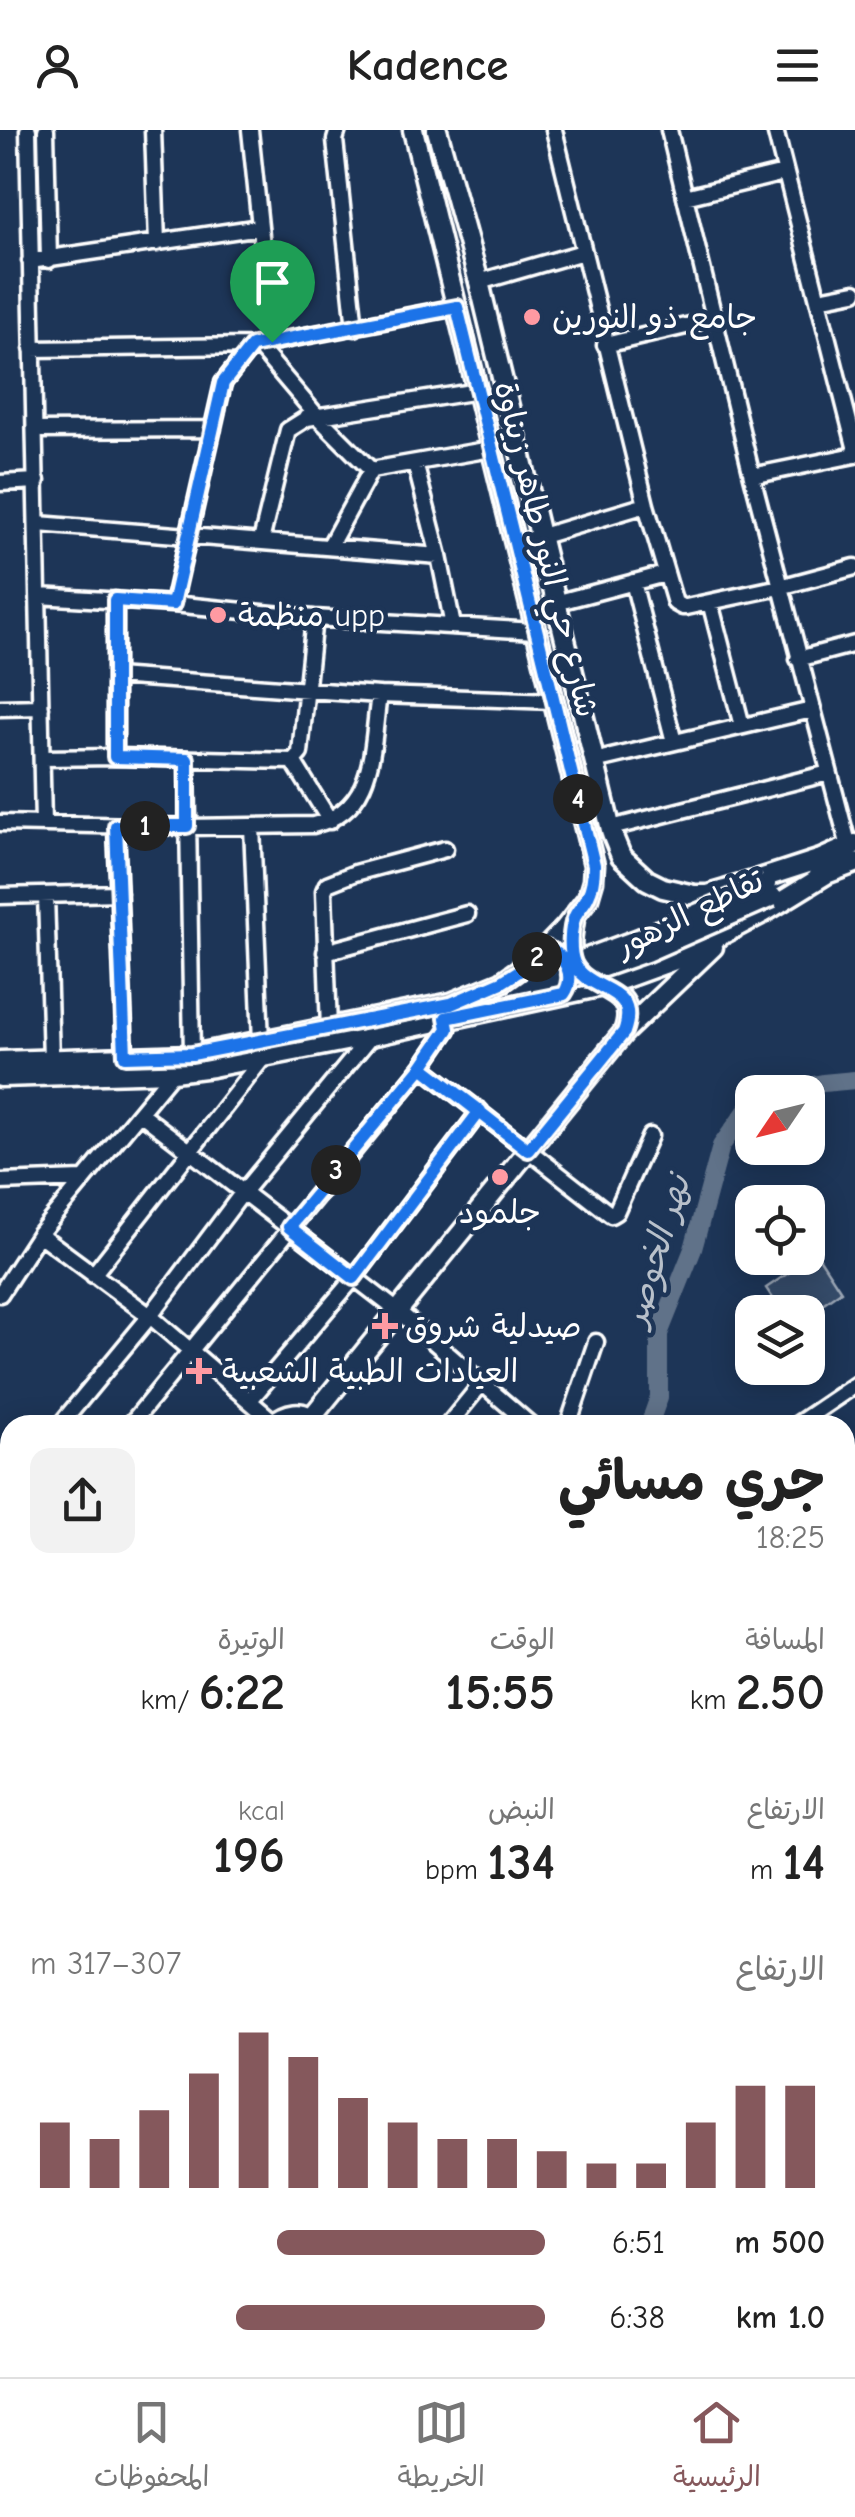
<!DOCTYPE html>
<html lang="ar">
<head>
<meta charset="utf-8">
<style>
	body { margin:0; font-family:"Comic Neue","Playpen Sans Arabic",sans-serif; background:#f2f2f2; color:#222; direction:rtl; height:100vh; display:flex; flex-direction:column; font-size:38px; white-space:nowrap }
	* { box-sizing:border-box; margin:0 }
	p { font-size:32px; color:#767676 }
	.icon { flex:none; width:55px; height:55px; fill:none; stroke:currentColor; stroke-width:2; stroke-linecap:round; stroke-linejoin:round }
	.map { position:relative; flex:1; overflow:hidden; direction:ltr }
	.sheet { position:absolute; left:0px; top:1285px; width:855px; height:962px; display:flex; flex-direction:column; background:#fff; border-radius:30px 30px 0 0; box-shadow:0 5px 25px #0003; direction:rtl }
	.sheet>* { flex:none }
	.needle { width:65px; rotate:235deg }
	.controls { position:absolute; left:735px; top:945px; display:grid; gap:20px }
	.controls a { display:grid; place-items:center; width:90px; height:90px; border-radius:20px; background:#fff; box-shadow:0 5px 25px #0003; font-size:50px }
	.pin { position:absolute; display:grid; place-items:center; width:85px; height:85px; color:#fff; margin:-102px -42px; border-radius:50% 50% 50% 0; rotate:-45deg; box-shadow:0 0 10px #0007 }
	.pin .icon { rotate:45deg }
	.km { position:absolute; width:50px; height:50px; margin:-25px; border-radius:50%; background:#222; color:#fff; font-size:28px; line-height:50px; text-align:center }
	.round { display:grid; place-items:center; flex:none; width:105px; height:105px; border-radius:20px; background:#f2f2f2 }
	.summary { display:flex; align-items:center; justify-content:space-between; height:170px; padding:0 30px }
	h1 { font-size:55px; font-weight:700; line-height:75px }
	.metrics { display:grid; grid-template-columns:repeat(3,1fr); gap:15px; height:170px; padding:10px 30px }
	.metrics div { display:grid; align-content:center }
	.metrics b { font-size:50px; font-weight:700 }
	.metrics small { font-size:28px; font-weight:400 }
	.metrics p { font-size:28px }
	.chart { height:280px; padding:20px 30px }
	.chart p { display:flex; justify-content:space-between }
	.chart svg { width:100%; height:180px; margin-top:10px; stroke:#85585c; stroke-width:6 }
	ul { padding:0 30px; list-style:none; font-size:32px }
	li { display:grid; grid-template-columns:160px 120px 1fr; align-items:center; height:75px }
	li i { height:25px; border-radius:12px; background:#85585c }
	header { display:flex; justify-content:space-between; align-items:center; height:130px; padding:0 30px; background:#fff; font-size:45px; font-weight:700 }
	.menu { display:flex; justify-content:space-around; align-items:center; height:140px; border-top:2px solid #e0e0e0; background:#fff; font-size:28px; color:#767676 }
	.menu a { display:grid; justify-items:center; gap:5px }
	.menu .current { color:#85585c }
	.map>svg:first-child { display:block }
</style>
</head>
<body>
<header><svg class="icon" aria-label="menu" viewBox="0 0 24 24"><path d="M4 6h16M4 12h16M4 18h16"/></svg>Kadence<svg class="icon" aria-label="person" viewBox="0 0 24 24"><circle cx="12" cy="8" r="4"/><path d="M4 21q1-7 8-7t8 7"/></svg></header>
<div class="map">
<svg width="855" height="2247" viewBox="0 0 855 2247">
	<rect width="100%" height="100%" fill="#1d3557"/>
	<filter id="ink" filterUnits="userSpaceOnUse"><feTurbulence type="fractalNoise" baseFrequency=".01" numOctaves="2"/><feDisplacementMap in="SourceGraphic" scale="20" xChannelSelector="R" yChannelSelector="G"/><feConvolveMatrix kernelMatrix="1 2 1 2 8 2 1 2 1" color-interpolation-filters="sRGB"/></filter>
	<g filter="url(#ink)">
		<path fill="#364b69" stroke="#9aa5b4" stroke-width="2.5" d="M817,1124L841,1161L808,1184V1182H782L766,1158Z"/>
		<g fill="none" stroke-linecap="round" stroke-linejoin="round">
			<path stroke="#617289" stroke-width="18" d="M779,962L823,953L855,950
				M649,1295L659,1267V1204L693,1119L721,1016L752,973
				M47,2247L48,2238"/>
			<defs>
				<path id="minor" d="M28,0L43,694
					M46,0L49,130
					M153,0L157,113
					M250,0L272,212
					M338,0L335,10L355,198
					M554,0L646,375L675,473L682,477H686L780,457L855,437
					M669,0L752,346L849,717
					M775,0L855,316
					M685,67L784,43
					M30,131L260,97
					M479,152L583,122
					M819,169L855,162
					M257,215L317,286L371,340
					M605,215L716,189
					M32,219L252,216
					M35,300L213,299
					M415,333L439,426L453,496
					M752,346L855,325
					M0,353L37,351
					M38,394L439,426
					M261,411L288,300L307,288L478,261
					M515,414L646,375
					M329,417L371,340L491,319
					M633,452L674,612
					M39,466L173,474L314,488L536,501
					M710,472L742,596
					M555,473L665,444
					M173,474L223,253L252,216L457,177
					M798,529L855,514
					M115,546L379,565L554,571
					M0,578L41,577
					M115,627V470
					M43,628L115,627L293,631
					M187,629L192,925
					M293,631L300,623L314,488
					M293,631L330,691
					M594,631L812,580
					M0,693L187,697L313,695C377,680 371,617 379,565
					M116,696L125,926
					M252,696L261,912
					M611,698L829,643
					M46,765L51,929
					M0,766L119,763
					M325,822L467,784
					M329,899L324,761L327,754L355,743L445,719
					M422,937L611,1085L616,1082L650,1006
					M140,983L399,1182L531,1295
					M0,1052L83,1049
					M39,1104L150,1186L274,1292
					M93,1145L263,928
					M0,1164L39,1104L173,942
					M250,1270L354,1148L480,981
					M60,1295L150,1186L243,1062L371,906
					M130,1295L422,937L448,899L445,888
					M448,1295L482,1253
					M568,1295L596,1212
					M796,1295L855,1255
					M0,1369L10,1356
					M845,1385L855,1376
					M0,1457L10,1444
					M845,1543L855,1525
					M845,1737L855,1719
					M845,1851L855,1856
					M845,1867L855,1871
					M845,1976L855,1979
					M845,2237H855
					M136,2238L139,2247
					M151,2238L155,2247
					M312,2238L315,2247
					M432,2238L457,2247
					M635,2238L660,2247
					M210,2247L234,2238
					M487,2247L488,2238
					M559,2247L560,2238
					M686,2247V2238"/>
				<path id="major" d="M437,0L479,152L612,704L621,726L647,750L663,758L694,765H708L725,760L821,729L855,714
					M818,747L855,733
					M574,790C572,804 569,818 574,831C586,863 642,854 624,902
					M0,931L192,925L451,873L502,852L538,826L565,798L588,768L593,751L594,735L413,0
					M0,947L173,942L212,937L371,906L603,856L672,831L763,783L828,743
					M311,1288L624,902L713,817
					M271,1295C285,1283 305,1276 315,1295
					M0,1516L10,1511"/>
			</defs>
			<use href="#minor" stroke="#fff" stroke-width="21"/>
			<use href="#major" stroke="#fff" stroke-width="25"/>
			<use href="#minor" stroke="#1d3557" stroke-width="14"/>
			<use href="#major" stroke="#1d3557" stroke-width="18"/>
			<defs>
				<path id="major-bridge" d="M536,847L639,809L766,754
					M540,859L646,822L772,767"/>
			</defs>
			<use href="#major-bridge" stroke="#fff" stroke-width="25" stroke-linecap="butt"/>
			<use href="#major-bridge" stroke="#1d3557" stroke-width="18"/>
		</g>
	</g>
	<g fill="none" stroke-linecap="round" stroke-linejoin="round" filter="url(#ink)">
		<defs>
			<path id="route" d="M272,212L252,216L223,253L173,474L115,470V627L187,629V696H116L125,926L192,924L451,874L502,852L530,834L546,818C566,825 576,846 564,864L446,888L448,899L422,937L480,981L354,1148L289,1097L422,937L528,1020L624,902C641,855 589,864 574,833C569,821 570,799 575,786C578,779 585,774 588,766C593,756 594,746 594,735L457,177L272,212"/>
		</defs>
		<use href="#route" stroke="#fff" stroke-width="20"/>
		<use href="#route" stroke="#1a73e8" stroke-width="12"/>
	</g>
	<g fill="#ff9aa2" stroke="#1d3557" stroke-width="4">
		<circle cx="532" cy="187" r="10"/>
		<circle cx="218" cy="485" r="10"/>
		<circle cx="500" cy="1047" r="10"/>
		<path d="M380 1181h10v10h10v10h-10v10h-10v-10h-10v-10h10z"/>
		<path d="M194 1226h10v10h10v10h-10v10h-10v-10h-10v-10h10z"/>
	</g>
	<g text-anchor="middle" stroke-width="9" stroke-linejoin="round" paint-order="stroke">
		<g font-size="32" fill="#fff" stroke="#1d3557" text-anchor="start">
			<text x="552" y="198">جامع ذو النورين</text>
			<text x="238" y="496">منظمة upp</text>
			<text x="500" y="1093" text-anchor="middle">جلمود</text>
			<text x="405" y="1207">صيدلية شروق</text>
			<text x="222" y="1252">العيادات الطبية الشعبية</text>
		</g>
		<g font-size="32" fill="#fff" stroke="#1d3557">
			<text transform="translate(547 419) rotate(76)" y="11">شارع حي النور طاهر زيناوة</text>
			<text transform="translate(689 783) rotate(-26)" y="11">تقاطع الزهور</text>
		</g>
		<g font-size="35" font-style="italic" fill="#b8c0ca" stroke="#1d3557">
			<text transform="translate(656 1120) rotate(-73)" y="12">نهر الخوصر</text>
		</g>
	</g>
</svg>
<div class="controls">
<a><svg class="needle" viewBox="-14 -14 28 28"><path d="M0-13l5 13h-10z" fill="#e53935"/><path d="M0 13l5-13h-10z" fill="#767676"/></svg></a>
<a><svg class="icon" aria-label="locate" viewBox="0 0 24 24"><circle cx="12" cy="12" r="6"/><path d="M12 2v4M12 18v4M2 12h4M18 12h4"/></svg></a>
<a><svg class="icon" aria-label="layers" viewBox="0 0 24 24"><path d="M12 4l9 5-9 5-9-5zM3 14l9 5 9-5"/></svg></a>
</div>
<div class="pin" style="left:272px;top:212px;background:#1e9e55"><svg class="icon" aria-label="arrive" viewBox="0 0 24 24"><path d="M6 21V4h12l-3 4 3 4H6"/></svg></div>
<b class="km" style="left:145px;top:696px">1</b>
<b class="km" style="left:537px;top:827px">2</b>
<b class="km" style="left:336px;top:1040px">3</b>
<b class="km" style="left:578px;top:669px">4</b>
<section class="sheet">
<div class="summary"><div><h1>جري مسائي</h1><p>18:25</p></div><a class="round"><svg class="icon" aria-label="share" viewBox="0 0 24 24"><path d="M12 15V3M7 8l5-5 5 5M5 13v7h14v-7"/></svg></a></div>
<div class="metrics">
<div><p>المسافة</p><b>2.50<small> km</small></b></div>
<div><p>الوقت</p><b>15:55</b></div>
<div><p>الوتيرة</p><b>6:22<small> /km</small></b></div>
</div>
<div class="metrics">
<div><p>الارتفاع</p><b>14<small> m</small></b></div>
<div><p>النبض</p><b>134<small> bpm</small></b></div>
<div><p>kcal</p><b>196</b></div>
</div>
<div class="chart"><p><span>الارتفاع</span>307–317 m</p>
<svg viewBox="0 0 160 44" preserveAspectRatio="none"><path d="M5 44V28M15 44V32M25 44V25M35 44V16M45 44V6M55 44V12M65 44V22M75 44V28M85 44V32M95 44V32M105 44V35M115 44V38M125 44V38M135 44V28M145 44V19M155 44V19"/></svg>
</div>
<ul>
<li><b>500 m</b>6:51<i style="width:52%"></i></li>
<li><b>1.0 km</b>6:38<i style="width:60%"></i></li>
</ul>
</section>
</div>
<nav class="menu">
<a class="current"><svg class="icon" aria-label="home" viewBox="0 0 24 24"><path d="M3 11l9-7 9 7M6 9v11h12V9"/></svg>الرئيسية</a>
<a><svg class="icon" aria-label="map" viewBox="0 0 24 24"><path d="M3 6l6-2 6 2 6-2v14l-6 2-6-2-6 2zM9 4v14M15 6v14"/></svg>الخريطة</a>
<a><svg class="icon" aria-label="saved" viewBox="0 0 24 24"><path d="M7 4h10v16l-5-4-5 4z"/></svg>المحفوظات</a>
</nav>
</body>
</html>
